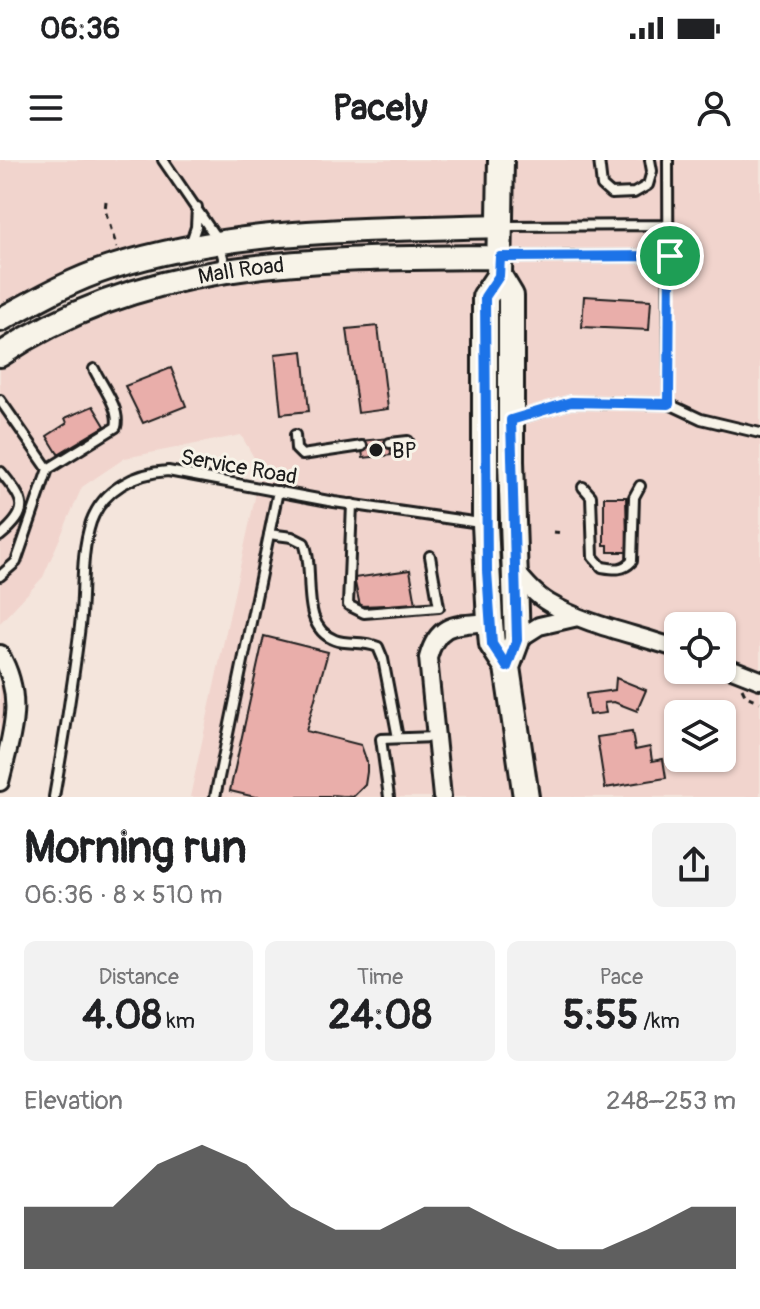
<!DOCTYPE html>
<html lang="en">
<head>
<meta charset="utf-8">
<style>
	body { margin:0; font-family:Pangolin,sans-serif; background:#f2f2f2; color:#202124; height:100vh; display:flex; flex-direction:column; font-size:30px; white-space:nowrap }
	* { box-sizing:border-box; margin:0 }
	p { font-size:26px; color:#757577 }
	.icon { flex:none; width:44px; height:44px; fill:none; stroke:currentColor; stroke-width:2; stroke-linecap:round; stroke-linejoin:round }
	.map { position:relative; height:637px; overflow:hidden }
	.side { display:flex; flex-direction:column; background:#fff; flex:1 }
	.side>* { flex:none }
	.fabs { position:absolute; left:664px; top:452px; display:grid; gap:16px }
	.fabs a { display:grid; place-items:center; width:72px; height:72px; border-radius:12px; background:#fff; box-shadow:0 2px 6px #0004; font-size:40px }
	.pin { position:absolute; display:grid; place-items:center; width:68px; height:68px; color:#fff; margin:-34px; border:4px solid #fff; border-radius:50%; box-shadow:0 2px 8px #0007 }
	.round { display:grid; place-items:center; flex:none; width:84px; height:84px; border-radius:12px; background:#f2f2f2 }
	.summary { display:flex; align-items:center; justify-content:space-between; height:136px; padding:0 24px }
	h1 { font-size:44px; font-weight:800; line-height:60px }
	.figures { display:grid; grid-template-columns:repeat(3,1fr); gap:12px; height:136px; padding:8px 24px }
	.figures div { display:grid; align-content:center; border-radius:12px; background:#f2f2f2; text-align:center }
	.figures b { font-size:40px; font-weight:800 }
	.figures small { font-size:22px; font-weight:400 }
	.figures p { font-size:22px }
	.chart { height:224px; padding:16px 24px }
	.chart p { display:flex; justify-content:space-between }
	.chart svg { width:100%; height:144px; margin-top:8px; fill:#1c1c1c; opacity:.7 }
	.status { display:flex; justify-content:space-between; align-items:center; height:56px; padding:0 40px; background:#fff; direction:ltr }
	.status svg { height:22px; fill:currentColor }
	header { display:flex; justify-content:space-between; align-items:center; height:104px; padding:0 24px; background:#fff; font-size:36px; font-weight:800 }
	.map>svg:first-child { display:block }
</style>
</head>
<body>
<div class="status"><b>06:36</b><svg viewBox="0 0 49 12"><path d="M0 12V9h3v3zM5 12V6h3v6zM10 12V3h3v9zM15 12V0h3v12zM26 1h20v11H26zM47 4h2v5h-2z"/></svg></div>
<header><svg class="icon" aria-label="menu" viewBox="0 0 24 24"><path d="M4 6h16M4 12h16M4 18h16"/></svg>Pacely<svg class="icon" aria-label="person" viewBox="0 0 24 24"><circle cx="12" cy="8" r="4"/><path d="M4 21q1-7 8-7t8 7"/></svg></header>
<div class="map">
<svg width="760" height="637" viewBox="0 0 760 637">
	<rect width="100%" height="100%" fill="#f4e5dc"/>
	<filter id="ink" filterUnits="userSpaceOnUse"><feTurbulence type="fractalNoise" baseFrequency=".0125" numOctaves="2"/><feDisplacementMap in="SourceGraphic" scale="16" xChannelSelector="R" yChannelSelector="G"/><feConvolveMatrix kernelMatrix="1 2 1 2 8 2 1 2 1" color-interpolation-filters="sRGB"/></filter>
	<g filter="url(#ink)">
		<path fill="#f1d4cd" fill-rule="evenodd" d="M0,0H760V637H190L261,310L241,275L125,298L82,327L43,417L0,463V195L213,111L205,84L176,89L0,160ZM678,466H722V510H678ZM678,554H722V598H678Z
			M0,494L12,516L0,622Z"/>
		<path fill="#e9aeaa" stroke="#1c1c1c" stroke-width="2" d="M584,136L651,140L649,170L582,167Z
			M378,166L388,249L358,253L347,169Z
			M303,191L309,251L281,254L275,194Z
			M171,208L186,246L143,263L125,226Z
			M93,246L105,266L58,294L47,276L67,263L65,258Z
			M390,278L391,295L363,298L361,281Z
			M604,337H626L627,382H632V392H608V385H604Z
			M410,410L416,444L360,446L354,418Z
			M264,476L328,492L306,571L361,585L367,602V612L365,625L353,637L332,635L331,637H255L230,631Z
			M616,518L646,530L637,551L614,542L604,543L606,553L589,555L586,534L615,530Z
			M632,572L635,590L650,587L652,601L663,599L666,618L605,628L597,577Z"/>
		<g fill="none" stroke-linecap="round" stroke-linejoin="round">
			<defs>
				<path id="lane" d="M163,0L219,82L226,109
					M599,0L602,26L611,34L634,33L648,25L652,11L650,0
					M668,0L669,244
					M504,66L667,65
					M190,85L196,67L197,47
					M501,97L670,96
					M0,240L48,309L16,402L0,416
					M512,260L571,242L669,244L701,259L760,273
					M295,275L296,289L302,295L362,286
					M390,283L408,281
					M48,309L116,267C121,249 102,226 94,209
					M583,327L591,336L593,397L602,407C614,409 623,411 632,401L634,337L640,326
					M352,344L348,445L364,453L439,447L430,396
					M269,374L292,377L304,383C316,412 298,466 335,480C348,485 362,480 378,487L383,499L398,578
					M0,376C32,349 24,341 1,312
					M54,637C64,580 73,523 80,466C84,432 80,395 91,362C103,329 135,313 168,311L334,342L480,363
					M215,637L278,331
					M389,637L381,579L435,577"/>
				<path id="street" d="M514,409C524,422 535,435 549,443C588,466 636,474 678,489
					M517,480L539,466L578,457
					M0,494C26,539 11,575 0,622
					M722,505L760,520
					M442,637L428,498C438,461 457,465 490,462"/>
				<g id="secondary">
					<path d="M0,160C35,141 71,120 109,108C236,67 369,70 500,66"/>
					<path id="s1" d="M0,195C151,94 326,99 500,97"/>
				</g>
				<path id="primary" d="M501,0L499,116L485,137V364L490,462L492,484L507,507L526,637
					M499,116L511,136V301L517,480L507,507"/>
			</defs>
			<use href="#lane" stroke="#1c1c1c" stroke-width="14"/>
			<use href="#street" stroke="#1c1c1c" stroke-width="22"/>
			<use href="#secondary" stroke="#1c1c1c" stroke-width="28"/>
			<use href="#primary" stroke="#1c1c1c" stroke-width="30"/>
			<path stroke="#1c1c1c" stroke-width="3" stroke-dasharray="6 6" stroke-linecap="butt" d="M106,41L105,50L117,88
				M553,372L563,373
				M742,528L746,536L760,542"/>
			<use href="#lane" stroke="#f7f3e8" stroke-width="8"/>
			<use href="#street" stroke="#f7f3e8" stroke-width="16"/>
			<use href="#secondary" stroke="#f7f3e8" stroke-width="22"/>
			<use href="#primary" stroke="#f7f3e8" stroke-width="24"/>
		</g>
	</g>
	<g fill="none" stroke-linecap="round" stroke-linejoin="round" filter="url(#ink)">
		<defs>
			<path id="route" d="M670,96L669,244L571,242L511,260L517,480L507,507L492,484L487,411L485,137L499,116L500,97Z"/>
		</defs>
		<use href="#route" stroke="#fff" stroke-width="16"/>
		<use href="#route" stroke="#1a73e8" stroke-width="10"/>
	</g>
	<circle fill="#1c1c1c" stroke="#f7f3e8" stroke-width="3" cx="376" cy="290" r="8"/>
	<g text-anchor="middle" stroke-width="6" stroke-linejoin="round" paint-order="stroke">
		<g font-size="22" fill="#1c1c1c" stroke="#f7f3e8">
			<text dy="8" stroke="none"><textPath href="#s1" startOffset="258">Mall Road</textPath></text>
			<text transform="translate(239 306) rotate(10)" y="8">Service Road</text>
		</g>
		<g font-size="22" fill="#1c1c1c" stroke="#f7f3e8" text-anchor="start">
			<text x="392" y="298">BP</text>
		</g>
	</g>
</svg>
<div class="fabs">
<a><svg class="icon" aria-label="locate" viewBox="0 0 24 24"><circle cx="12" cy="12" r="6"/><path d="M12 2v4M12 18v4M2 12h4M18 12h4"/></svg></a>
<a><svg class="icon" aria-label="layers" viewBox="0 0 24 24"><path d="M12 4l9 5-9 5-9-5zM3 14l9 5 9-5"/></svg></a>
</div>
<div class="pin" style="left:670px;top:96px;background:#1e9e55"><svg class="icon" aria-label="arrive" viewBox="0 0 24 24"><path d="M6 21V4h12l-3 4 3 4H6"/></svg></div>
</div>
<section class="side">
<div class="summary"><div><h1>Morning run</h1><p>06:36 · 8 × 510 m</p></div><a class="round"><svg class="icon" aria-label="share" viewBox="0 0 24 24"><path d="M12 15V3M7 8l5-5 5 5M5 13v7h14v-7"/></svg></a></div>
<div class="figures">
<div><p>Distance</p><b>4.08<small> km</small></b></div>
<div><p>Time</p><b>24:08</b></div>
<div><p>Pace</p><b>5:55<small> /km</small></b></div>
</div>
<div class="chart"><p><span>Elevation</span>248–253 m</p>
<svg viewBox="0 0 160 44" preserveAspectRatio="none"><path d="M0 44V25L10 25L20 25L30 12L40 6L50 12L60 25L70 32L80 32L90 25L100 25L110 32L120 38L130 38L140 32L150 25L160 25V44z"/></svg>
</div>
</section>
</body>
</html>
